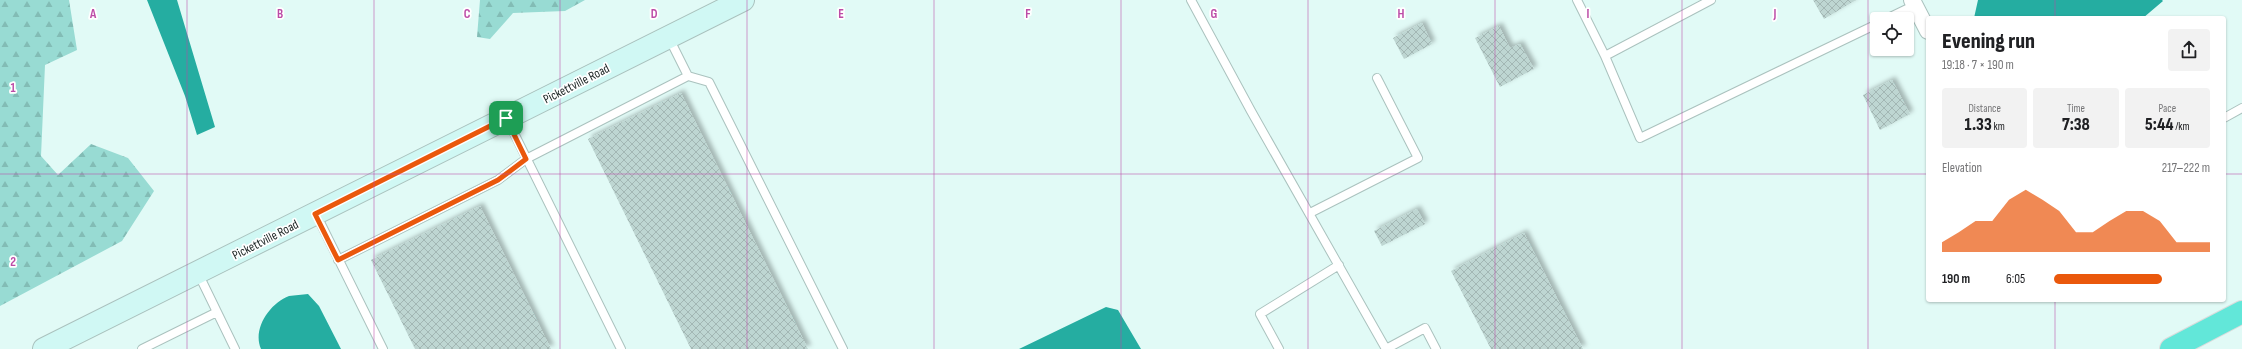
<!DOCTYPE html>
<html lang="en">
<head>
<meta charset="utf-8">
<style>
	body { margin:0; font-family:"Sofia Sans Condensed",sans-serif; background:#f2f2f2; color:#202124; height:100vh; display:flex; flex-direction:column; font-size:15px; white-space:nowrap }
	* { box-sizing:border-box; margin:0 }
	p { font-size:13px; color:#757577 }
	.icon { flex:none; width:22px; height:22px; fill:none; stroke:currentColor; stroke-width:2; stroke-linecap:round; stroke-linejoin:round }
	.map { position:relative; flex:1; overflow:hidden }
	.details { position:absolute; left:1926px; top:16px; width:300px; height:286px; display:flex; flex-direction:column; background:#fff; border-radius:4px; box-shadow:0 1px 3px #0004 }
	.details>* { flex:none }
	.controls { position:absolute; left:1870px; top:12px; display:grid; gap:8px }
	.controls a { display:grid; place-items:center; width:44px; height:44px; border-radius:4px; background:#fff; box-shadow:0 1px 3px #0004; font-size:20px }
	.pin { position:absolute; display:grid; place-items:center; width:34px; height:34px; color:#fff; margin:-17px; border-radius:8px; box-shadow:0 2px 6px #0006 }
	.round { display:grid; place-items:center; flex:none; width:42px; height:42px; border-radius:4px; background:#f2f2f2 }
	.head { display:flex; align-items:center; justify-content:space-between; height:68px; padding:0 16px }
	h1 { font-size:22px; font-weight:800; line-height:30px }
	.figures { display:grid; grid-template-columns:repeat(3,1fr); gap:6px; height:68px; padding:4px 16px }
	.figures div { display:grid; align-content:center; border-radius:4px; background:#f2f2f2; text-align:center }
	.figures b { font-size:17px; font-weight:800 }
	.figures small { font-size:11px; font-weight:400 }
	.figures p { font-size:11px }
	.chart { height:112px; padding:8px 16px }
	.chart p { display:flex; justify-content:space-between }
	.chart svg { width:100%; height:72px; margin-top:4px; fill:#ea580c; opacity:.7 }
	ul { padding:0 16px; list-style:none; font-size:13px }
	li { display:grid; grid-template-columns:64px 48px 1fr; align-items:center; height:30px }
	li i { height:10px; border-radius:5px; background:#ea580c }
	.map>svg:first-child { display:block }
</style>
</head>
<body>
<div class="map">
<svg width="2242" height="349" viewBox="0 0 2242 349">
	<defs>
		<pattern id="forest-firs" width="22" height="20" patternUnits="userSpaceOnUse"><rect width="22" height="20" fill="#98dbd3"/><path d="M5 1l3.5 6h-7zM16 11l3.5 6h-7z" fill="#82bcb5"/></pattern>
		<pattern id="building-cross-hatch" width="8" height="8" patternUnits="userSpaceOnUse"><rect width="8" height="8" fill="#bed6d2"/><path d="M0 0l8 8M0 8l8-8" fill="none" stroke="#a3b7b4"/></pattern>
		<filter id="shadow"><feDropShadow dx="3.5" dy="-3.5" stdDeviation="2" flood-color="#0004"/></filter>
	</defs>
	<rect width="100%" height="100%" fill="#e1faf6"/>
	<path fill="url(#forest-firs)" d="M0,0H69L77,50L45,65L41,156L58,175L91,144L128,158L154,191L122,241L0,306Z
		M480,0H585L565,11L513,13L490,39L477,37Z"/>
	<path fill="#25ada1" d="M147,0H177L215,127L197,135L185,96Z
		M1978,0H2162L2163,1L2143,18H1974Z
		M308,294L319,306L341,349H261C252,329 270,303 289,296C295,295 302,295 308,294Z
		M1106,307L1118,310L1141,349H1019Z"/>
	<path fill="url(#building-cross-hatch)" filter="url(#shadow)" d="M1813,0H1856L1824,19Z
		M1422,23L1432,44L1404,59L1393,38Z
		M1499,26L1510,48L1520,44L1534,69L1500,87L1475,38Z
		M1892,80L1910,114L1880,130L1863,95Z
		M681,93L808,349H691L588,139Z
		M480,206L551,349H415L371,260Z
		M1417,209L1425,224L1382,246L1374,231Z
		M1524,233L1583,349H1491L1451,271Z"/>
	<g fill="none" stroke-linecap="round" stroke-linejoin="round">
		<defs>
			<path id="lane" d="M1191,0L1251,111L1386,349
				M1577,0L1605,56L1640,138L1877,24
				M1886,19L1915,5
				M669,38L688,76L709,82L843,349
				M1605,56L1711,0
				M2224,118L2242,108
				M507,119L621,349
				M1310,213L1418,158L1377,78
				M316,214L383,349
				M338,260L498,180L526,159L688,76
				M198,273L235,349
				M142,349L217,312
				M1279,349L1260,314L1339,265
				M1386,349L1425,328L1436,349"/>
			<path id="street" d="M1912,0L1928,31"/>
			<path id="secondary" d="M44,349L743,0"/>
			<path id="highway" d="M2171,349L2242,312"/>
		</defs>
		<use href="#lane" stroke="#aac2be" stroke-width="10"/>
		<use href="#street" stroke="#aac2be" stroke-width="18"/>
		<use href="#secondary" stroke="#aac2be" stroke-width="24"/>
		<use href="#highway" stroke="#dadcdc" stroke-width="24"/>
		<use href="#lane" stroke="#fff" stroke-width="8"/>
		<use href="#street" stroke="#fff" stroke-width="16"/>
		<use href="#secondary" stroke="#d0f8f4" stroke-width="22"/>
		<use href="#highway" stroke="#62e7d9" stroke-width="22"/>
	</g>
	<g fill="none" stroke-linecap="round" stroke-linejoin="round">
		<defs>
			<path id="route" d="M506,118L526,159L498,180L338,260L315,214Z"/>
		</defs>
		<use href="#route" stroke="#fff" stroke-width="8"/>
		<use href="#route" stroke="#ea580c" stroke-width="5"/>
	</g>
	<path fill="none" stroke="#bc4ba7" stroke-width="1" stroke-opacity="0.55" d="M187,0V349M374,0V349M560,0V349M747,0V349M934,0V349M1121,0V349M1308,0V349M1495,0V349M1682,0V349M1868,0V349M2055,0V18M0,174H1928M2224,174H2242M2055,300V349"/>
	<g text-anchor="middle" stroke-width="3.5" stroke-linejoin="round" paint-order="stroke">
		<g font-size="13" fill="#1a2322" stroke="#fff">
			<text transform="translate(576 83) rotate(-27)" y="5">Pickettville Road</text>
			<text transform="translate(265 239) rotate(-27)" y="5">Pickettville Road</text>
		</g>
	</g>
	<g font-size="13" text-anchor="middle" font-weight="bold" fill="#bc4ba7" stroke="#fff" stroke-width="3.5" stroke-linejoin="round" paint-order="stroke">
		<text x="93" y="18">A</text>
		<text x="280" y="18">B</text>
		<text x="467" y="18">C</text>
		<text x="654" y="18">D</text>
		<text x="841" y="18">E</text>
		<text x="1028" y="18">F</text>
		<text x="1214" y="18">G</text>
		<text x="1401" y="18">H</text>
		<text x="1588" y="18">I</text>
		<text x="1775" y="18">J</text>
		<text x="13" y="92">1</text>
		<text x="13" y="266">2</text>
	</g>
</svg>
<div class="controls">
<a><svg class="icon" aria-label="locate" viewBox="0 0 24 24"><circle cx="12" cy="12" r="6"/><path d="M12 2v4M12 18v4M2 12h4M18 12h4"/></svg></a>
</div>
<div class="pin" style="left:506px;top:118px;background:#1e9e55"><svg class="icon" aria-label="arrive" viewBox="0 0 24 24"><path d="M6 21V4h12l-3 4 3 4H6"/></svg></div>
<section class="details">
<div class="head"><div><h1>Evening run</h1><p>19:18 · 7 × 190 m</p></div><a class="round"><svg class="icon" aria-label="share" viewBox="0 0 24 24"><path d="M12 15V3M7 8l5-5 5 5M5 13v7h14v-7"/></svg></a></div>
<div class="figures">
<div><p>Distance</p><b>1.33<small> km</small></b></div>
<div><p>Time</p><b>7:38</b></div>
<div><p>Pace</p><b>5:44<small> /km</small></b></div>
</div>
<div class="chart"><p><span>Elevation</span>217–222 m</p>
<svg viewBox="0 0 160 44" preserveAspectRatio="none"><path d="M0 44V38L10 32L20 25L30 25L40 12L50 6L60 12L70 19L80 32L90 32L100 25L110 19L120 19L130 25L140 38L150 38L160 38V44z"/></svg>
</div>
<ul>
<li><b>190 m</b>6:05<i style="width:69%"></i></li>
</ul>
</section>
</div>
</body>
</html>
